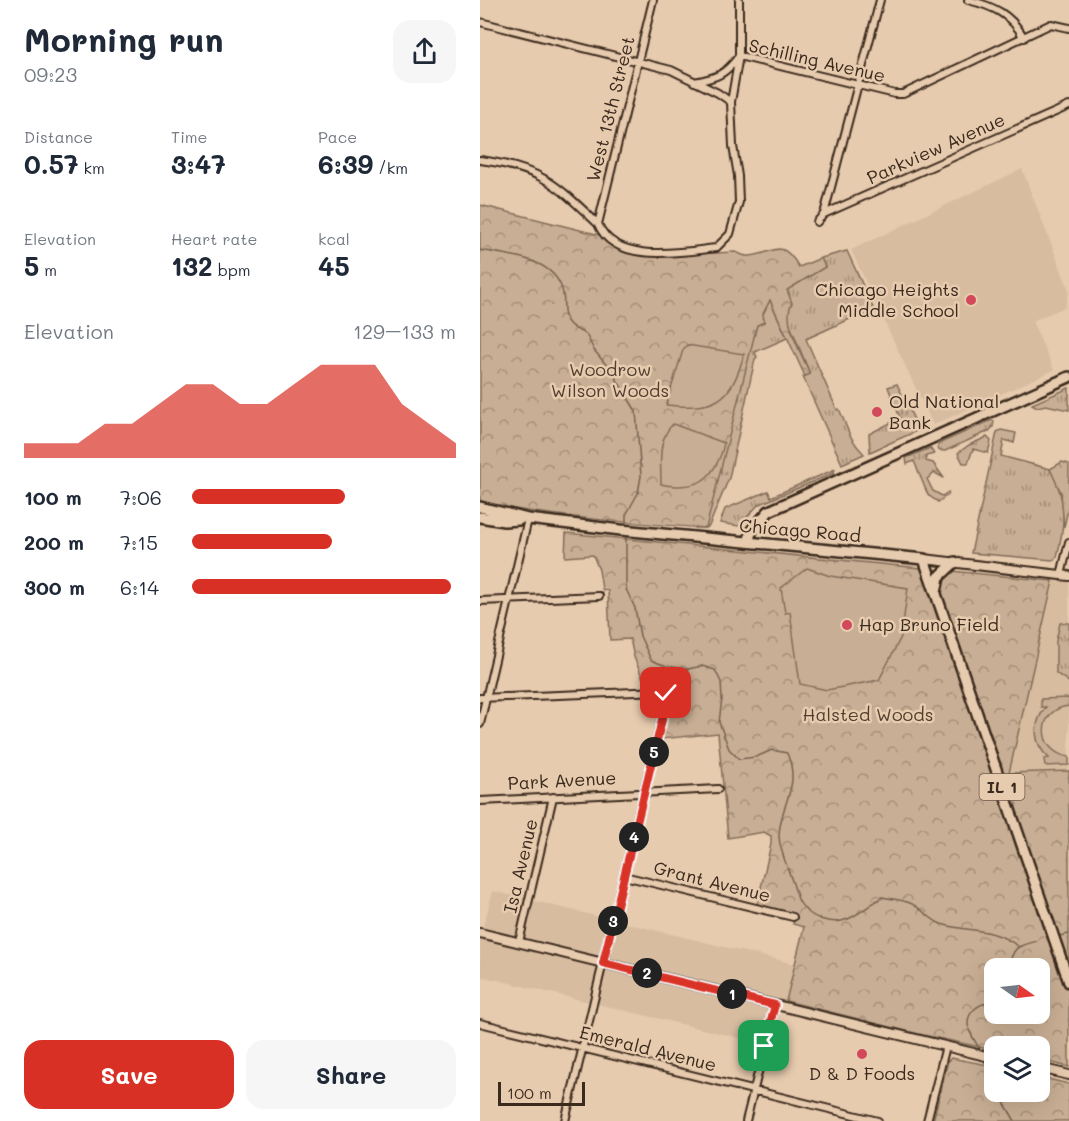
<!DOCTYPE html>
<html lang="en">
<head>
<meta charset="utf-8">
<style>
	body { margin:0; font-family:Mali,sans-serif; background:#f6f6f7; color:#1f2937; height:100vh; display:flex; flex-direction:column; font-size:22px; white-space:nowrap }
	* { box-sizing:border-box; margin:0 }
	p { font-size:20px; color:#747a83 }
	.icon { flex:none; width:33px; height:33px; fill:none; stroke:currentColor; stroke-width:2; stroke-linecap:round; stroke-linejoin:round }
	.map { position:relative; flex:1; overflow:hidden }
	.side { display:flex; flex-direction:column; background:#fff; width:480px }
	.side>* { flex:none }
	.needle { width:39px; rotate:104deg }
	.tools { position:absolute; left:504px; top:958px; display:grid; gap:12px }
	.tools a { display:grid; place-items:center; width:66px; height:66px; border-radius:12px; background:#fff; box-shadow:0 6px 24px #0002; font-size:30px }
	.scale { position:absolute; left:18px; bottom:15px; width:87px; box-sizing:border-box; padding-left:6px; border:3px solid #3b2a1e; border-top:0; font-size:16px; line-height:21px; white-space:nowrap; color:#3b2a1e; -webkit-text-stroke:4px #e7cbae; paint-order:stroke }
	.pin { position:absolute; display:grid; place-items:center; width:51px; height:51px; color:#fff; margin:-26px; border-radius:12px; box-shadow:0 3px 9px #0006 }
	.km { position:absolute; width:30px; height:30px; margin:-15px; border-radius:50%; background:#222; color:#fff; font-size:16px; line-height:30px; text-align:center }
	.round { display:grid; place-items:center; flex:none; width:63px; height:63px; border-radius:18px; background:#f6f6f7 }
	.head { display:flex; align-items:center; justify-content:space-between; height:102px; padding:0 24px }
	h1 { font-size:33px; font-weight:700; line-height:45px }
	.stats { display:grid; grid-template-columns:repeat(3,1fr); gap:9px; height:102px; padding:6px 24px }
	.stats div { display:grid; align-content:center }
	.stats b { font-size:26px; font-weight:700 }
	.stats small { font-size:16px; font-weight:400 }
	.stats p { font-size:16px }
	.chart { height:168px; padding:12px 24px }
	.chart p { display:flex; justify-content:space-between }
	.chart svg { width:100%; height:108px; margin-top:6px; fill:#d93025; opacity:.7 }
	.primary-button { display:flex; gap:12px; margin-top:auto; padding:12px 24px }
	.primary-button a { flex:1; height:69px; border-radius:18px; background:#d93025; color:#fff; font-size:24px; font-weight:700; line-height:69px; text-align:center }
	.primary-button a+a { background:#f6f6f7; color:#1f2937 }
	ul { padding:0 24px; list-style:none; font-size:20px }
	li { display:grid; grid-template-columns:96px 72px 1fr; align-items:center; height:45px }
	li i { height:15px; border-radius:8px; background:#d93025 }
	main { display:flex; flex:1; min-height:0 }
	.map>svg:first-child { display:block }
</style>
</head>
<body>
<main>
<section class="side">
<div class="head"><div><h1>Morning run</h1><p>09:23</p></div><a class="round"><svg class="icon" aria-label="share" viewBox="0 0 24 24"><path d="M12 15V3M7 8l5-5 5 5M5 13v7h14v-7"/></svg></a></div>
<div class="stats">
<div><p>Distance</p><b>0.57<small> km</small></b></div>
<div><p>Time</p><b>3:47</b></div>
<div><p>Pace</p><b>6:39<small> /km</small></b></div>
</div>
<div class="stats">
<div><p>Elevation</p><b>5<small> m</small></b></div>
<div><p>Heart rate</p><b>132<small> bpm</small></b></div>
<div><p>kcal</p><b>45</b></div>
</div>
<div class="chart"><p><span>Elevation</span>129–133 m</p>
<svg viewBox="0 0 160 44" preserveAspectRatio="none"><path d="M0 44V38L10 38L20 38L30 30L40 30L50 22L60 14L70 14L80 22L90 22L100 14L110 6L120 6L130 6L140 22L150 30L160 38V44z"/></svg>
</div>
<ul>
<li><b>100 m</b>7:06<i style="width:58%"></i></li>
<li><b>200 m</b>7:15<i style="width:53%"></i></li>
<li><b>300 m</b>6:14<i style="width:98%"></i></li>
</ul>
<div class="primary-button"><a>Save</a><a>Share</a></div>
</section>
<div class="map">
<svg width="589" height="1121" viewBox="0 0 589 1121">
	<defs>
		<pattern id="grass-tufts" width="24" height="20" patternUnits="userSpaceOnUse" patternTransform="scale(1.5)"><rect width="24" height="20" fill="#c8ae94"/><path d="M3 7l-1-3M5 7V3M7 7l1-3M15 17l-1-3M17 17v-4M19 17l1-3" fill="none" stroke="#a48e78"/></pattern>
		<pattern id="forest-crowns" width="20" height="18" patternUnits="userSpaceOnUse" patternTransform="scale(1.5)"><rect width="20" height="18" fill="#c8ae94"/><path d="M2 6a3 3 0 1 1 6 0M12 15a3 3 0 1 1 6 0" fill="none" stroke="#a48e78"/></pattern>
	</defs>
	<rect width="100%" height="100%" fill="#e7cbae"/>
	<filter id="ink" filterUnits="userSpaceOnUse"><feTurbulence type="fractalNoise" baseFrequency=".0167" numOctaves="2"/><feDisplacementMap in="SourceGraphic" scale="12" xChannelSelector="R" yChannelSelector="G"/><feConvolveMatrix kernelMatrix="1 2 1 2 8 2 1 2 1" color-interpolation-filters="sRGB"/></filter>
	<g filter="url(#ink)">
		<path fill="#d7bca0" d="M542,169L589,290L585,307L552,321L574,370L453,425L371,250Z
			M573,581L589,582V771L529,773Z
			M13,891L315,964L303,1011L297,1010L289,1045L0,976V938Z"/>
		<path fill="url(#grass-tufts)" stroke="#826c59" stroke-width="1.5" d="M367,251L395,312L385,317L383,313L326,339L357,410L359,409C368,428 368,438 384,454L362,464L323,377L330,374L308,320L307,290L345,267L341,258Z
			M290,300L307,338L275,352L277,357L275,359L249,478L229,526L226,528H215L277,325L284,322L283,314Z
			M417,384L439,430L390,452L389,434L420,418L408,387Z
			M589,388V410L566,405L557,407L552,404Z
			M512,420L514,421L513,427L509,431L465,451L458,450V444Z
			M521,430L536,433L534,443L524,440L521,456L570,469C588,501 585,524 577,557L573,560L491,553L517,432Z
			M507,437L511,441L508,453L493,449L488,463H483L478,453L489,445Z
			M450,448L454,454L446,456V461L453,463L464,478L455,473L447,479L453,491L462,496L468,492L469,494L458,502L448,495L434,461L427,464L426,458Z
			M355,469L354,473L278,505L259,526L240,523L245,509L288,491L291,497Z
			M580,623H589V682L576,673V641Z"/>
		<path fill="url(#forest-crowns)" stroke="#826c59" stroke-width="1.5" fill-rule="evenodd" d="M0,205L120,235L138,248L168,256L256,252C260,254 265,257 269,256C296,254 300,236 319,267L341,258L345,267L307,290L312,303C301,321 323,356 330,374L325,376L290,300L283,314L284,322L277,325L226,528C150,523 75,517 0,503Z
			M582,462L589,464V505L584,527L581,493L570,469Z
			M86,533L573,581L529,773L589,771V1067L560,1060V1047H514V1050L439,1034L306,1001L324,927L313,924L315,914L277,905L291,844V836L284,832L248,838L238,733L181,739L191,700L188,689L180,685L166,686L154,657L150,639L130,640L128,591L122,589L119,570L113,555L85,557ZM514,969H560V1014H514Z
			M471,1058L514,1066V1092H560V1077L589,1084V1121H453L468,1061Z"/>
		<path fill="#c8ae94" stroke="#826c59" stroke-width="1.5" d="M207,345L264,354C251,403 234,410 186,405L203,350Z
			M193,424L244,443C242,455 234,473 223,480C213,487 192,487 181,484C181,464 177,439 193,424Z
			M327,568L350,576L428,588L421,637L399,680L347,690L320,684L310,612L305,613L301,588Z
			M589,698V706C556,709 556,752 589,757V765L565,766L564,759L569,758C553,744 552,724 566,707H561V699Z"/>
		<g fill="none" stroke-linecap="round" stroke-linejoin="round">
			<path stroke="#766250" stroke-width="1.5" d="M0,250C26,255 67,257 80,284C91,306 71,320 106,334L114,350L132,372L156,411L161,476L158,493L146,515V528
				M146,535V589L155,608L160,636L171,660L186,666L208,669L222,666L235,670L241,682L242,699L239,722L249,749L259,759L276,757L292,750L307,753C322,788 299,804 299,837C300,851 308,868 312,881C315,888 316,896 320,903C329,918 351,926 368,919C380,914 391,904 402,897C411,899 422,900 430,903C442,908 450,920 461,924C491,933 510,926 538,946
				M579,936L589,934
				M528,969C533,947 536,946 557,941
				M500,1050C497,1044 491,1036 489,1029C484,1013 500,1001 514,1003
				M504,1060L514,1082
				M518,1092L535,1121"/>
			<defs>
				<path id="minor" d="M488,0C513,6 531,14 544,38
					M0,22L191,70L238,93L251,102
					M214,82C236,78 245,75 259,56L415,94H423L571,24L589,28
					M0,160C61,168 76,184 118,224C135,265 202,252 236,248L250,234L259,202L258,176L253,146L251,102L259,56V0
					M344,214L400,0
					M337,222L344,214L589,106
					M118,224L173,0
					M581,575L589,542
					M0,601L119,596
					M0,698L181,691L186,693L187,696L85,1121
					M0,724L48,519
					M0,801L238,789
					M144,876L313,917
					M39,942L73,797
					M0,1023L398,1121
					M266,1121L295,1005
					M447,1121L466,1046"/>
				<path id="tertiary" d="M444,559L589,576
					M0,933L514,1058
					M560,1068L589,1075"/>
				<path id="secondary" d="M268,542L272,530L289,511L589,377"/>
				<path id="primary" d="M0,507L48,519L141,530L444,559L589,982
					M0,517L24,521L39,520
					M456,592L459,577L475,562"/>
			</defs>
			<use href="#minor" stroke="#3b2a1e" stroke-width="10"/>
			<use href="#tertiary" stroke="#3b2a1e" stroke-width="12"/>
			<use href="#secondary" stroke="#3b2a1e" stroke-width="14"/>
			<use href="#primary" stroke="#3b2a1e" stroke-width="14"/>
			<use href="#minor" stroke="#e7cbae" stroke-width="6"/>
			<use href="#tertiary" stroke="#e7cbae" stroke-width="8"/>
			<use href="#secondary" stroke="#e7cbae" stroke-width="9"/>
			<use href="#primary" stroke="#e7cbae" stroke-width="9"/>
		</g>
	</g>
	<g fill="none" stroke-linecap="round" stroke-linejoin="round" filter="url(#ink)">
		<defs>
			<path id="route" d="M186,693L187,699L123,963L295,1005L284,1046"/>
		</defs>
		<use href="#route" stroke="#fff" stroke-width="12"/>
		<use href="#route" stroke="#d93025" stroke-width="8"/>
	</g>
	<g fill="#d1495b" stroke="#e7cbae" stroke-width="2">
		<circle cx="491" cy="300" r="6"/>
		<circle cx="397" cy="412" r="6"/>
		<circle cx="367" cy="625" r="6"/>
		<circle cx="382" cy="1054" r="6"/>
	</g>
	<g text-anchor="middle" stroke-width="5" stroke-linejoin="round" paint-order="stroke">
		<rect fill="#e7cbae" stroke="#6f5a49" stroke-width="1.5" x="499.5" y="774" width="45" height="26" rx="4.5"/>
		<g font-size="16" font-weight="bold" fill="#3b2a1e">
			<text x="522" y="793">IL 1</text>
		</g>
		<g font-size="18" fill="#3b2a1e" stroke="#e7cbae">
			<text transform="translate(337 61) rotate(13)" y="6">Schilling Avenue</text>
			<text transform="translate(131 109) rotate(-76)" y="6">West 13th Street</text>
			<text transform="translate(456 149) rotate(-24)" y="6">Parkview Avenue</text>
			<text transform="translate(320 531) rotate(5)" y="6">Chicago Road</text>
			<text transform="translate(82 781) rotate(-3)" y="6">Park Avenue</text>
			<text transform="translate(41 866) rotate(-77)" y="6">Isa Avenue</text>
			<text transform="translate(232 882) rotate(14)" y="6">Grant Avenue</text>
			<text transform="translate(168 1049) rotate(14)" y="6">Emerald Avenue</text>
		</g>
		<g font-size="18" fill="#3b2a1e" stroke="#e7cbae" text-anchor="start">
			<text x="479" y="296" text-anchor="end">Chicago Heights<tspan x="479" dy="21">Middle School</tspan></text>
			<text x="409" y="408">Old National<tspan x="409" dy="21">Bank</tspan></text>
			<text x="379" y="631">Hap Bruno Field</text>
			<text x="382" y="1080" text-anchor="middle">D &amp; D Foods</text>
		</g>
		<g font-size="18" fill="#503e30" stroke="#e7cbae">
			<text x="130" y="376">Woodrow<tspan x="130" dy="21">Wilson Woods</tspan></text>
			<text x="388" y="721">Halsted Woods</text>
		</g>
	</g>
</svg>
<div class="tools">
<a><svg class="needle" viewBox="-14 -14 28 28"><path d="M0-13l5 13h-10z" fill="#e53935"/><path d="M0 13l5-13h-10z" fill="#747a83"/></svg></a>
<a><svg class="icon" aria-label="layers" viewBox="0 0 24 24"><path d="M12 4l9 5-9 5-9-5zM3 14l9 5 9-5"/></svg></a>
</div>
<div class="scale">100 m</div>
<div class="pin" style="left:284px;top:1046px;background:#1e9e55"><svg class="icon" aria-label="arrive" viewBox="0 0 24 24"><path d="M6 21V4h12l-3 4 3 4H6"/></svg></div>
<div class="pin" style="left:186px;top:693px;background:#d93025"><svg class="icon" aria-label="check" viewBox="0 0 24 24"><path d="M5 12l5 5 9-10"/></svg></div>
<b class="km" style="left:252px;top:994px">1</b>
<b class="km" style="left:167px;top:973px">2</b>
<b class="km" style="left:133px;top:921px">3</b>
<b class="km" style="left:154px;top:837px">4</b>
<b class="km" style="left:174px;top:752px">5</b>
</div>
</main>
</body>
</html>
